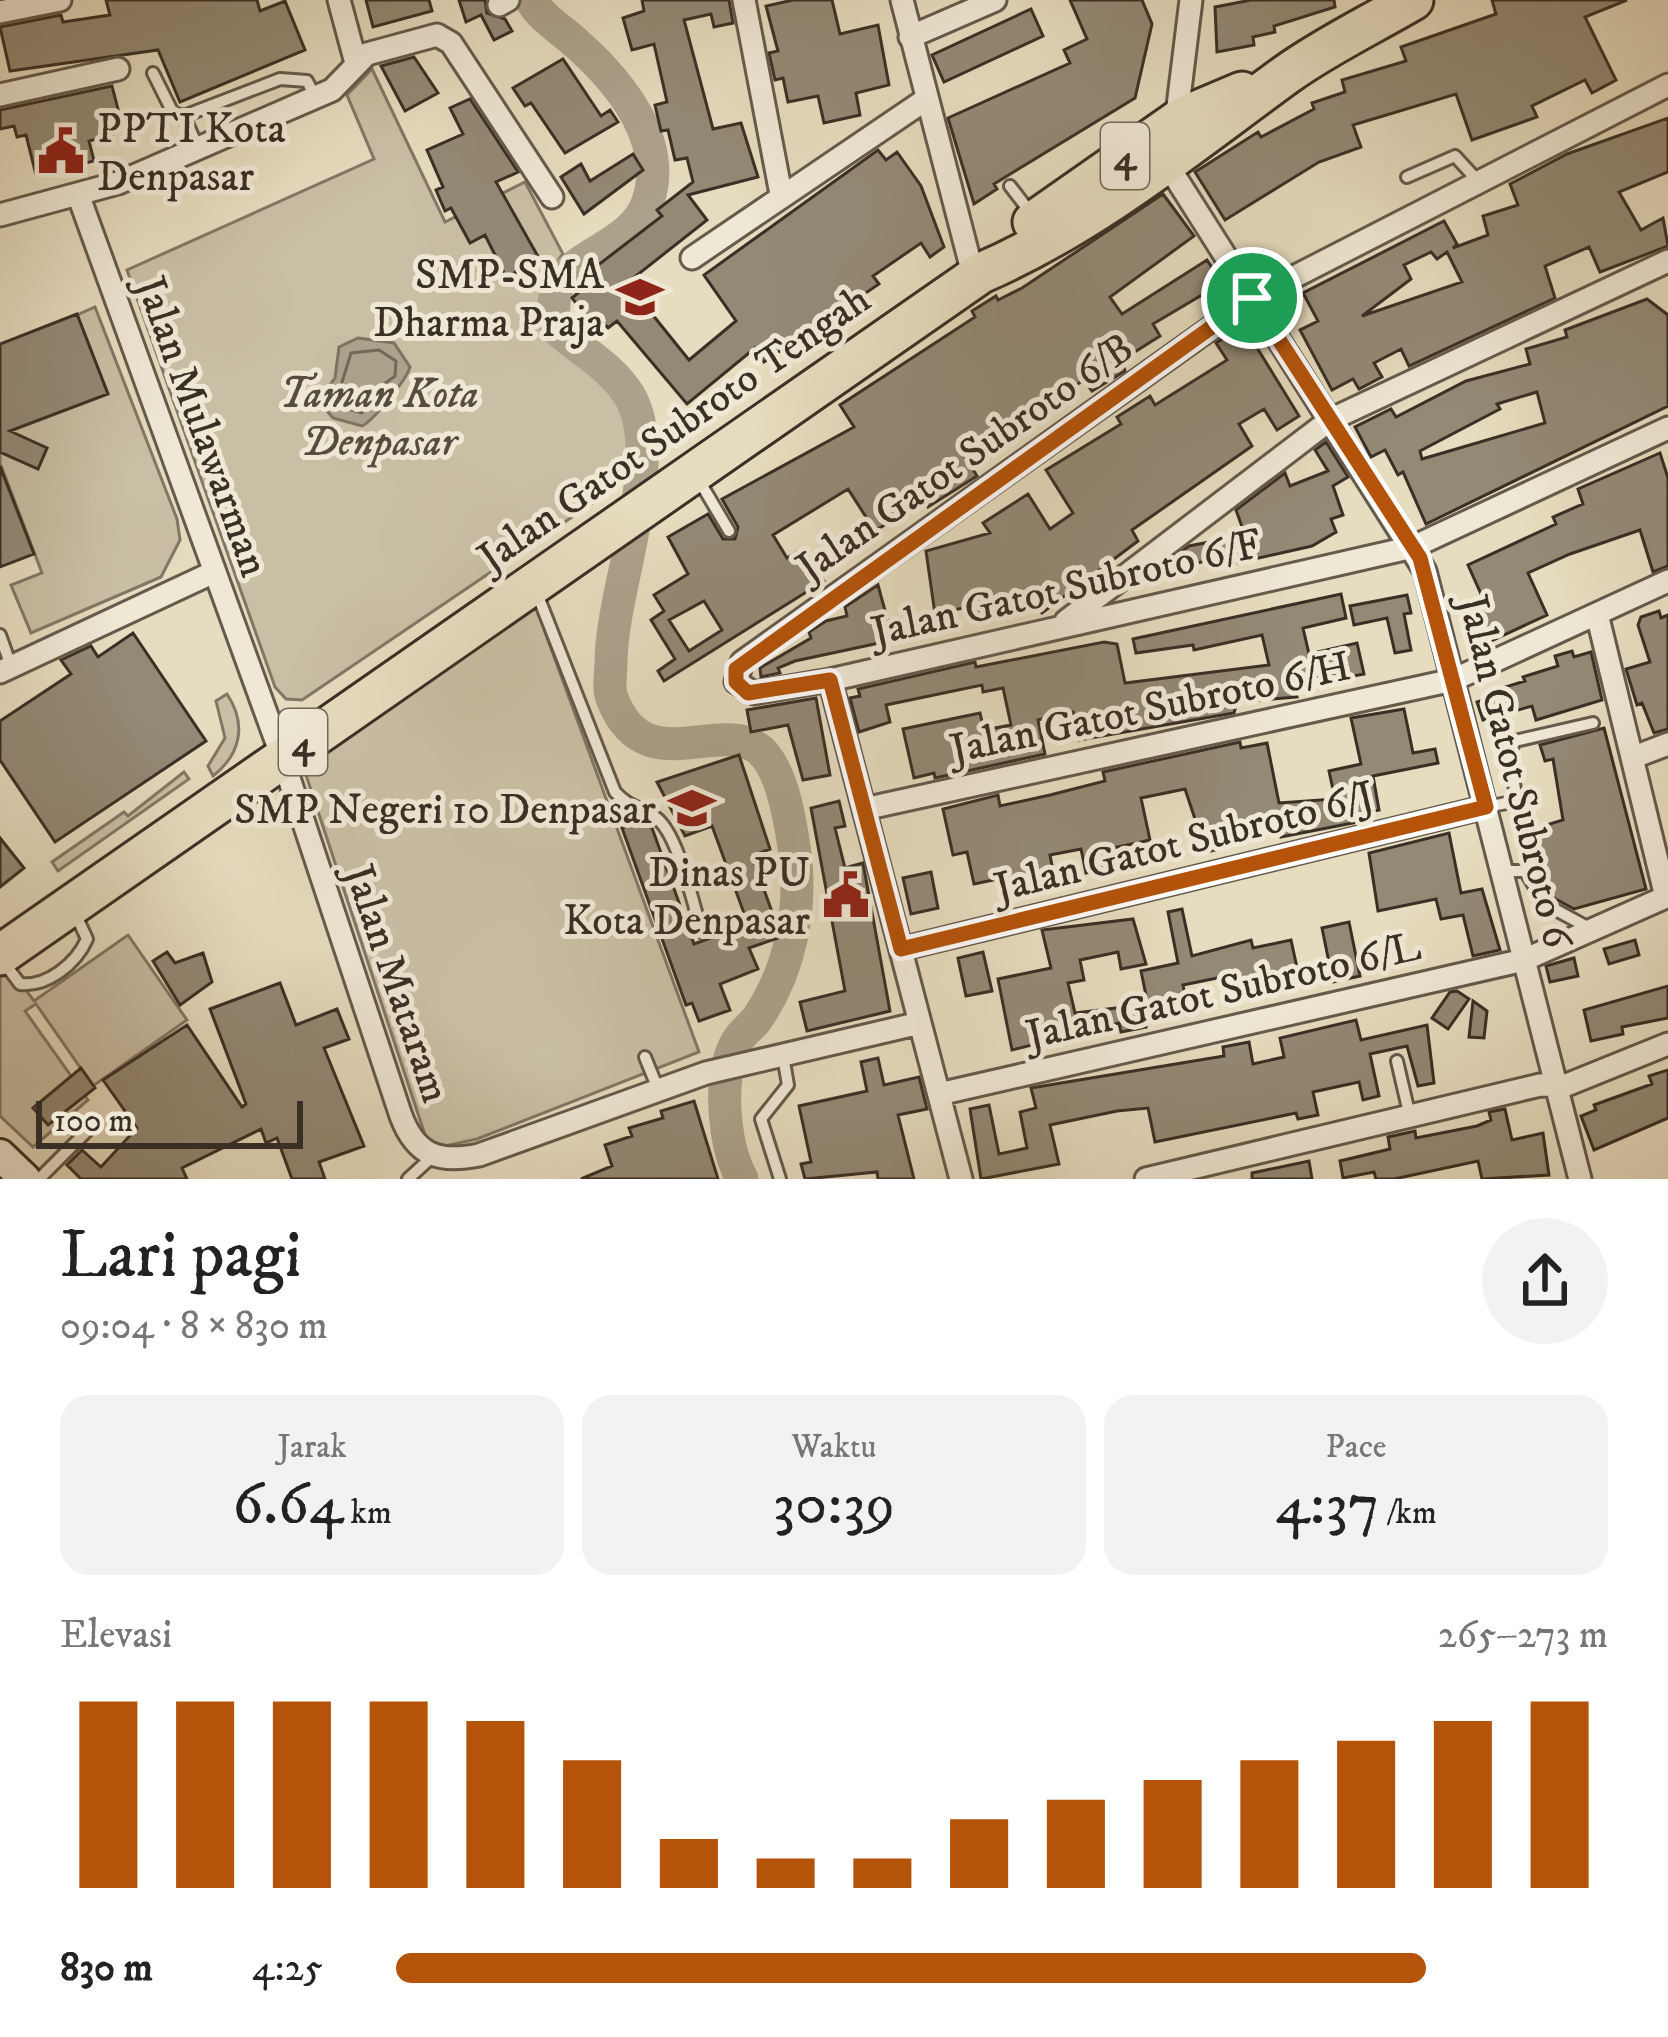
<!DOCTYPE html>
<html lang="id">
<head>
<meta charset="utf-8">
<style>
	body { margin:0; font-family:"IM FELL DW Pica",serif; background:#f2f2f2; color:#222; height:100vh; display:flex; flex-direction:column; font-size:45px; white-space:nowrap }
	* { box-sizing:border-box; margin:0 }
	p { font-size:39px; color:#767676 }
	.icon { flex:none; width:66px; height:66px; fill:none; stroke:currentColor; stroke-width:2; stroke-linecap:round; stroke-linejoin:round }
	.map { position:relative; height:1179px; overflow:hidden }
	.panel { display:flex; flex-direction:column; background:#fff; flex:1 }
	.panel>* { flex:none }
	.scale { position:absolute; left:36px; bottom:30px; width:267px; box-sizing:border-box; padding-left:12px; border:6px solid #3a2f25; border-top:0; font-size:33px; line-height:42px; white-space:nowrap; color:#3a2f25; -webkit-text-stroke:9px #efe8d5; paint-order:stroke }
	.pin { position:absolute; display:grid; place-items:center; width:102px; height:102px; color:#fff; margin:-51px; border:6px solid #fff; border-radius:50%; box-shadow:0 3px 12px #0007 }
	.round { display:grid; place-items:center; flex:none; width:126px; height:126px; border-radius:63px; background:#f2f2f2 }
	.overview { display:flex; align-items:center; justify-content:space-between; height:204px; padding:0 60px }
	h1 { font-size:66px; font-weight:600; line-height:90px }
	.metrics { display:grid; grid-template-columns:repeat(3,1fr); gap:18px; height:204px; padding:12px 60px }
	.metrics div { display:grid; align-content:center; border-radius:30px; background:#f2f2f2; text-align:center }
	.metrics b { font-size:60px; font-weight:600 }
	.metrics small { font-size:33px; font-weight:400 }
	.metrics p { font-size:33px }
	.chart { height:336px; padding:24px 60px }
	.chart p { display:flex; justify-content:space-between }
	.chart svg { width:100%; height:216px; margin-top:12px; stroke:#b45309; stroke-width:6 }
	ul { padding:0 60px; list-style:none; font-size:39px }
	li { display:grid; grid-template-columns:192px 144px 1fr; align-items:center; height:90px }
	li i { height:30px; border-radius:15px; background:#b45309 }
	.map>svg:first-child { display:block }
</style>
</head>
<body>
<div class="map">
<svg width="1668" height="1179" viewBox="0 0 1668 1179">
	<rect width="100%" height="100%" fill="#e6dcbf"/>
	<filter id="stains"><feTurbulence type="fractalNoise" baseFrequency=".00167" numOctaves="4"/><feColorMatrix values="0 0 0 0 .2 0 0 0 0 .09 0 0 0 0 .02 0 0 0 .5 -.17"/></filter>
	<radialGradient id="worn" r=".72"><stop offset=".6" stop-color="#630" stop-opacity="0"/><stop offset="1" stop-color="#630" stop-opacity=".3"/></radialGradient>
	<path fill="#c9bfa5" stroke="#827765" stroke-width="3" d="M372,69L445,222L525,182L563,254L541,282C528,375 683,376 609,492L302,700L286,699L275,687L127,270L374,159L347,95Z
		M95,307L177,519L180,540L161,577L31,633L11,585L42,573L0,463V448L38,468L47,448L5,431L107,394L77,315Z
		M534,602L699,1052L477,1139L445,1146L427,1141L304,769L311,755Z
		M227,694C247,724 241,754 213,776L208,766L225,738L216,701Z
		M184,772L189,779L58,871L52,862L124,812L128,816Z
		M128,935L187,1020L93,1086L36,1004L25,1011L88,1100L33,1147L0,1116V969L7,965L34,1001Z"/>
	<path fill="#aca18b" stroke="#7e7362" stroke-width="3" d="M358,338L394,343L410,367C407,379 373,421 362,426L333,418L318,401L335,378L339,347Z"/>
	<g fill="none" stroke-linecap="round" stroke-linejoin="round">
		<path stroke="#736858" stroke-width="3" d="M379,350L396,361L395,376L376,390L362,413L335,405L351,353Z"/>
		<path stroke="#aca18b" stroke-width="33" d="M531,0C542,19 561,29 577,44C620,82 670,143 647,204C625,260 538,251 556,328C580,351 610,365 629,395C667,457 611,590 611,662C611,673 608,689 612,698C644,784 721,715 761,751C783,771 791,825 795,854C802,910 790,971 757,1019C750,1028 738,1036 734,1047C718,1082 724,1146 742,1179"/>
	</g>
	<path fill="#938975" stroke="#3a2f25" stroke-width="3" fill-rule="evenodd" d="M106,0H257L260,11L285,1L305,50L180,102L158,50L10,71L0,27L61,15L63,22L110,15Z
		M366,0H429L432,11L373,27Z
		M459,0H485L487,13L505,19L512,31L494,40L481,15L466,22Z
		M642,0H729L733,23L714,27L711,14L684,20L713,129L741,123L758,177L688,195L707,220L627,283L689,360L736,321L704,275L878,150L886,160L897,152L921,186L944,247L930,257L921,243L873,276L879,284L764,362L755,348L687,404L617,321L608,328L595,313L588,318L572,298L586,286L580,279L662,216L657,210L693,182L687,158L675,160L668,130L661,131L655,105L667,102L654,44L632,50L623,18L644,11Z
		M793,0H832L840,34L878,25L889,85L856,93L860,115L824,123L818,96L788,102L783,78L775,80L769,53L778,51L766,6Z
		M1070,0H1142L1152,24L1135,98L994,184L997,189L974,204L948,118L1070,63L1064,50L1087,39Z
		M1251,0H1334L1335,7L1274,26L1275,32L1253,37L1254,45L1217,52L1215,7Z
		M1492,0H1627L1585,17L1616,80L1592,93L1585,80L1532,106L1537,117L1472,140L1456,94L1353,125L1361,147L1319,162L1225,220L1195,172L1258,132L1261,137L1314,109L1312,103L1345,92L1342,80L1406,61L1401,47L1496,14Z
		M1031,9L1043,36L944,82L932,55Z
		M414,57L438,93L405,111L381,66Z
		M563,59L601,116L610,110L618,122L565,153L531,103L525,106L513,88Z
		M112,86L120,117L109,119L112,135L89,141L94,161L36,175L26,135L17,137L14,126L0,129V110Z
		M470,99L518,172L496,182L540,260L506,277L485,235L470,243L451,208L445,211L436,190L443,187L427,150L463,134L450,108Z
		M1668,118V172L1619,192L1641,230L1663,218L1668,246L1600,272L1589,247L1545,266L1555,298L1409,366L1401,349L1374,363L1382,377L1359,389L1353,379L1332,390L1300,330L1318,321L1303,293L1444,221L1457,244L1453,248L1488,235L1483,216L1518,205L1510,184L1567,154ZM1431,252L1437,259L1447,252L1462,282L1362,316L1411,279L1404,265Z
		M633,154L643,170L584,214L561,177L581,164L590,181Z
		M1163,194L1194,236L1110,297L1122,314L1207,260L1222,283L1153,324L1160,336L1122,360L1125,371L1092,391L1084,380L964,455L977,476L928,507L924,500L875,531L848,489L773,535L787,558L803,548L824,581L664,681L658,671L675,659L651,620L664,611L654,595L688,574L668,537L708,514L723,539H735L738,527L722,499L854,427L840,405L975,317L972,311L996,296L998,300L1022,288ZM704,601L722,630L689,651L669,620Z
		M1647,299L1668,315V406L1426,524L1403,472L1398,475L1385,450L1371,457L1355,427L1391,409L1396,417L1466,381L1530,364L1526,349L1567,337L1565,330ZM1537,392L1545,423L1422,459L1420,451L1500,409L1497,404Z
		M77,314L108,394L10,431L47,448L38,469L0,452V344Z
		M1243,325L1299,416L1277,430L1264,409L1239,424L1252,446L1132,530L1138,541L1042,613L1037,607L980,617L977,605L935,614L926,551L990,533L983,523L1028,494L1050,529L1073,513L1046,470L1121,424L1117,417L1150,396L1155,405L1227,360L1216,343Z
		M1326,442L1348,477L1333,486L1343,515L1331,519L1336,532L1312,546L1232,564L1216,567L1215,559L1174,568L1172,559L1189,546L1245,535L1236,510L1285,473L1290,486L1328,471L1315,450Z
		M1660,453L1668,478V566L1653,572L1640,530L1570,554L1528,573L1547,615L1476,648L1461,614L1485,603L1468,565L1556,524L1553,517L1583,504L1578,489Z
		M0,466L34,554L0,567Z
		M878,585L893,640L795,661L778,668L780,673L761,677L760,668L811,638L809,632L826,621L847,616L845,607Z
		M1341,594L1346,618L1303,628L1309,654L1357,643L1364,674L1348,677L1347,671L1314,677L1294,685L1297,697L1237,702L1234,713L1079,740L1073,712L1038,720L1045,754L935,778L934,773L914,778L903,729L980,713L984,730L1011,725L1003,688L983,692L982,685L886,705L890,722L859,732L850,698L860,696L858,689L975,662L976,667L1104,642L1117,644L1125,683L1269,665L1262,635L1194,650L1193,645L1136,653L1133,639Z
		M1407,595L1411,613L1404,614L1411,650L1395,653L1387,618L1354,625L1350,606Z
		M1659,611L1661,618L1668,615V729L1654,733L1642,703L1637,705L1626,669L1650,662L1638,625L1641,617Z
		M133,633L206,741L55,842L0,760V721L71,674L61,660L91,646L98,657Z
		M1572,651L1574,657L1591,652L1602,700L1536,720L1532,706L1483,720L1477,702L1500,695L1499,689L1525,681L1523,677L1558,666L1555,656Z
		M816,698L830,775L803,780L788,725L751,732L747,710Z
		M1404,709L1413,753L1435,749L1438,763L1373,776L1379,810L1362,813L1363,821L1281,837L1279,824L1217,837L1219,849L1206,852L1185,789L1141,798L1150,840L1109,849L1113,867L1086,873L1081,849L1050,855L1053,871L1000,888L998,879L974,884L967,852L953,855L943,809L998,795L1000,806L1050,795L1105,781L1103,772L1240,742L1241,748L1267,743L1279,803L1335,799L1329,771L1361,764L1351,718Z
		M1604,728L1646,889L1574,909L1552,897L1539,875L1527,831L1563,820L1553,759L1545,761L1540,745Z
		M739,755L770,849L752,856L781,937L749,948L758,969L720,984L730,1010L699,1021L692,1003L686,1005L622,828L642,821L652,828L694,944L748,924L712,826L685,836L657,782Z
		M839,801L845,826L835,828L845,868L863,863L890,1011L807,1031L800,1002L845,991L811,808Z
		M1449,833L1461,893L1482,889L1500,950L1473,956L1463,915L1441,919L1436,899L1378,911L1369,853Z
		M0,838L24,868L0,887Z
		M931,872L938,908L911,914L903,878Z
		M1182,909L1192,956L1251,940L1253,948L1291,940L1299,977L1226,997L1222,977L1183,985L1188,1010L1172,1013L1169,1000L1148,1005L1141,971L1178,963L1168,912Z
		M1133,919L1146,964L1121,969L1118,952L1080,960L1084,980L1068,983L1075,1013L1141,1005L1146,1027L1121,1032L1119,1023L1012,1050L998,979L1051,968L1042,930Z
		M1349,922L1360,976L1333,982L1322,928Z
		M1635,940L1639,955L1609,964L1604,949Z
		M167,952L175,963L203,953L212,982L180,1005L153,961Z
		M983,952L992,991L966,996L958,958Z
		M1574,958L1578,976L1550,982L1546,966Z
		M280,983L296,1025L337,1009L349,1039L324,1048L364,1146L319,1162L325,1179H292L277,1138L266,1143L261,1129L182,1168L187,1179H81L67,1165L82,1150L101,1167L137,1128L103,1080L187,1025L242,1107L246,1104L210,1009Z
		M1668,986V1018L1622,1027L1623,1034L1591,1041L1584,1010Z
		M1457,991L1469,999L1448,1029L1432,1018L1450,992Z
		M1473,1001L1487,1011L1484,1038L1469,1037Z
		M1356,1020L1361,1040L1427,1025L1434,1083L1418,1086L1407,1046L1370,1054L1379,1096L1363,1100L1359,1082L1313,1092L1318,1115L1298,1119L1296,1113L1155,1142L1148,1108L1117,1111L1050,1125L1059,1164L981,1179L970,1109L989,1105L999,1154L1027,1148L1020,1112L1036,1108L1031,1088L1224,1056L1223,1047L1249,1042L1253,1064L1284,1057L1280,1038Z
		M878,1058L884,1085L919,1077L927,1109L898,1115L914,1179H878L877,1172L805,1179L801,1164L811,1162L799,1106L867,1091L861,1062Z
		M81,1068L95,1088L48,1125L33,1108Z
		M1668,1070V1118L1594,1150L1581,1116L1596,1110L1594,1105L1652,1084L1649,1076Z
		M694,1101L718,1179H581L612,1166L605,1145L632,1136L629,1128L663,1118L661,1111Z
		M1505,1109L1512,1140L1543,1133L1549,1175L1482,1179L1478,1161L1394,1179H1376L1374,1172L1343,1178L1340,1161L1390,1149L1388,1137L1415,1131L1416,1138L1477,1126L1491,1120L1489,1112Z
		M1309,1161L1312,1179H1252V1173Z"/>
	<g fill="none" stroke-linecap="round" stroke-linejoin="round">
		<defs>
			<path id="lane" d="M153,73L173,113L184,116L280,79L307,81L316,98
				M184,116L198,148
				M1407,177L1455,156L1478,181
				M1010,186L1030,212
				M697,477L729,531
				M536,591L615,792C629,807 640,807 655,817C678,832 693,905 702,932
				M0,635L11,666
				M1486,807L1517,801L1509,754L1515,741L1593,723
				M1502,871H1525L1545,904L1589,928
				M2,960L20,984C47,987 76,964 87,939L74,911
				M645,1057L658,1089
				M1397,1061L1410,1117
				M39,1179L90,1128
				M408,1179L433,1156
				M780,1179L761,1119L788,1085L783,1056"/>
			<path id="street" d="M339,0L356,63
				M744,0L781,194
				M902,0L974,278
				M499,5L508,0
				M0,12L60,0
				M910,37L995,0
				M1668,85L1253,298L742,662L736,682L754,693L830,680L1413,547L1668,428
				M0,95L118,69
				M1183,117L1178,106L1191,0
				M1167,164L1425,571L1580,1179
				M79,197L282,757L401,1116C416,1156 439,1163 479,1155L706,1073L920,1023
				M0,215L118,183L332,90L367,54L437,35L451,43L552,197
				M692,258L925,100
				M1597,614L1666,897
				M1066,621L1330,420L1668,261
				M0,672L214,572
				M830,680L961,1179
				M1634,757L1668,744
				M864,809L1453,680L1668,581
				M901,949L1486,807
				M939,1094L1524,960L1668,896
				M1146,1179L1540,1085L1564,1086L1668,1044"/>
			<path id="secondary" d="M0,1155L25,1179"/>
			<path id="highway" d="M1033,222L1183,117L1242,92
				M0,955L981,273C1094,224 1188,146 1287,74C1326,46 1372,24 1413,0"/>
		</defs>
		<use href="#lane" stroke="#655a4c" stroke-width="16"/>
		<use href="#street" stroke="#655a4c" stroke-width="27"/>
		<use href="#secondary" stroke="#3a2f25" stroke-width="36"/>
		<use href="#highway" stroke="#3a2f25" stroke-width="45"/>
		<use href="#lane" stroke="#efe8d5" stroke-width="10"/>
		<use href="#street" stroke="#efe8d5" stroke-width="21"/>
		<use href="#secondary" stroke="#efe8d5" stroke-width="30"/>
		<use href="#highway" stroke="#e6dcbf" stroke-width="39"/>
	</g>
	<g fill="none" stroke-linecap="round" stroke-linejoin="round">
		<defs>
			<path id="route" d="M1252,298L1420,558L1486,807L901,949L830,680L748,693L736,682V669Z"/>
		</defs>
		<use href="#route" stroke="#fff" stroke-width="24"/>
		<use href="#route" stroke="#b45309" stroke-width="15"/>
	</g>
	<defs>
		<symbol id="civic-bare" viewBox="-9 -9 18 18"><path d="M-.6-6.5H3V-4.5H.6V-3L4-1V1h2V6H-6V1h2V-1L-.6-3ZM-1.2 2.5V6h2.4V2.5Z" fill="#8f2418" stroke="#efe8d5" stroke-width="2.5" paint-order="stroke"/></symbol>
		<symbol id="school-bare" viewBox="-9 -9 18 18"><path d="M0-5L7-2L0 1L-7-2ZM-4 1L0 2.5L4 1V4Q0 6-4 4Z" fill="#8f2418" stroke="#efe8d5" stroke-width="2.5" paint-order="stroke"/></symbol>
	</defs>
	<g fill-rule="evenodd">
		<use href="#civic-bare" x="28" y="118" width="66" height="66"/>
		<use href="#school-bare" x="607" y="264" width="66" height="66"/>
		<use href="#school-bare" x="659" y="775" width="66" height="66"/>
		<use href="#civic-bare" x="813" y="862" width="66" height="66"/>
	</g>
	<g text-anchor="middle" stroke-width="10" stroke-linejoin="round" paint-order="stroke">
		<g fill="#efe8d5" stroke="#70665a" stroke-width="3">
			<rect x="1101" y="123" width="48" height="66" rx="9"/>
			<rect x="279" y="709" width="48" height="66" rx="9"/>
		</g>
		<g font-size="39" font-weight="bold" fill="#3a2f25">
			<text x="1125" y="170">4</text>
			<text x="303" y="756">4</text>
		</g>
		<g font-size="42" fill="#3a2f25" stroke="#efe8d5" text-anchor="end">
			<text x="97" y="142" text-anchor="start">PPTI Kota<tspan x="97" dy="48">Denpasar</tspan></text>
			<text x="604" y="288">SMP-SMA<tspan x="604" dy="48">Dharma Praja</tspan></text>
			<text x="656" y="823">SMP Negeri 10 Denpasar</text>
			<text x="810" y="886">Dinas PU<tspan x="810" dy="48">Kota Denpasar</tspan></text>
		</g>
		<g font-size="42" font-style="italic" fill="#574c3f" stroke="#efe8d5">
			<text x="379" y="407">Taman Kota<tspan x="379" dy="48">Denpasar</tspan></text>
		</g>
		<g font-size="42" fill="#3a2f25" stroke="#efe8d5">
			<text transform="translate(204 426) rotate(70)" y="15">Jalan Mulawarman</text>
			<text transform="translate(673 427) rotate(-35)" y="15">Jalan Gatot Subroto Tengah</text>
			<text transform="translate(964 456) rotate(-35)" y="15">Jalan Gatot Subroto 6/B</text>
			<text transform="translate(1066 586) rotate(-13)" y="15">Jalan Gatot Subroto 6/F</text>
			<text transform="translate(1150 706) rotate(-12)" y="15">Jalan Gatot Subroto 6/H</text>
			<text transform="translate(1517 771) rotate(76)" y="15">Jalan Gatot Subroto 6</text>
			<text transform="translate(1184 840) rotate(-14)" y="15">Jalan Gatot Subroto 6/J</text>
			<text transform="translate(399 983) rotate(71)" y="15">Jalan Mataram</text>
			<text transform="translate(1223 989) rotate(-13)" y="15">Jalan Gatot Subroto 6/L</text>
		</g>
	</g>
	<rect width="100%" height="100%" filter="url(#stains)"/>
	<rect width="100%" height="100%" fill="url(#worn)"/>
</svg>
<div class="scale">100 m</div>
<div class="pin" style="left:1252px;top:298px;background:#1e9e55"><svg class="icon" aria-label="arrive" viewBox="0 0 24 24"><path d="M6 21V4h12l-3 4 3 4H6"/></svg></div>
</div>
<section class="panel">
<div class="overview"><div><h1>Lari pagi</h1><p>09:04 · 8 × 830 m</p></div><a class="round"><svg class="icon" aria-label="share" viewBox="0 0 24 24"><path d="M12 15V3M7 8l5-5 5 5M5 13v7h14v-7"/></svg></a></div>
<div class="metrics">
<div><p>Jarak</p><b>6.64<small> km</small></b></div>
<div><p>Waktu</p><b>30:39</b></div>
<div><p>Pace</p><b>4:37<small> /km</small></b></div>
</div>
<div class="chart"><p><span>Elevasi</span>265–273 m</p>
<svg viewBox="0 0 160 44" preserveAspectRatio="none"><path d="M5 44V6M15 44V6M25 44V6M35 44V6M45 44V10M55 44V18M65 44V34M75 44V38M85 44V38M95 44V30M105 44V26M115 44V22M125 44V18M135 44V14M145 44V10M155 44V6"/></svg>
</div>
<ul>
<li><b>830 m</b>4:25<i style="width:85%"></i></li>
</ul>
</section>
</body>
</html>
